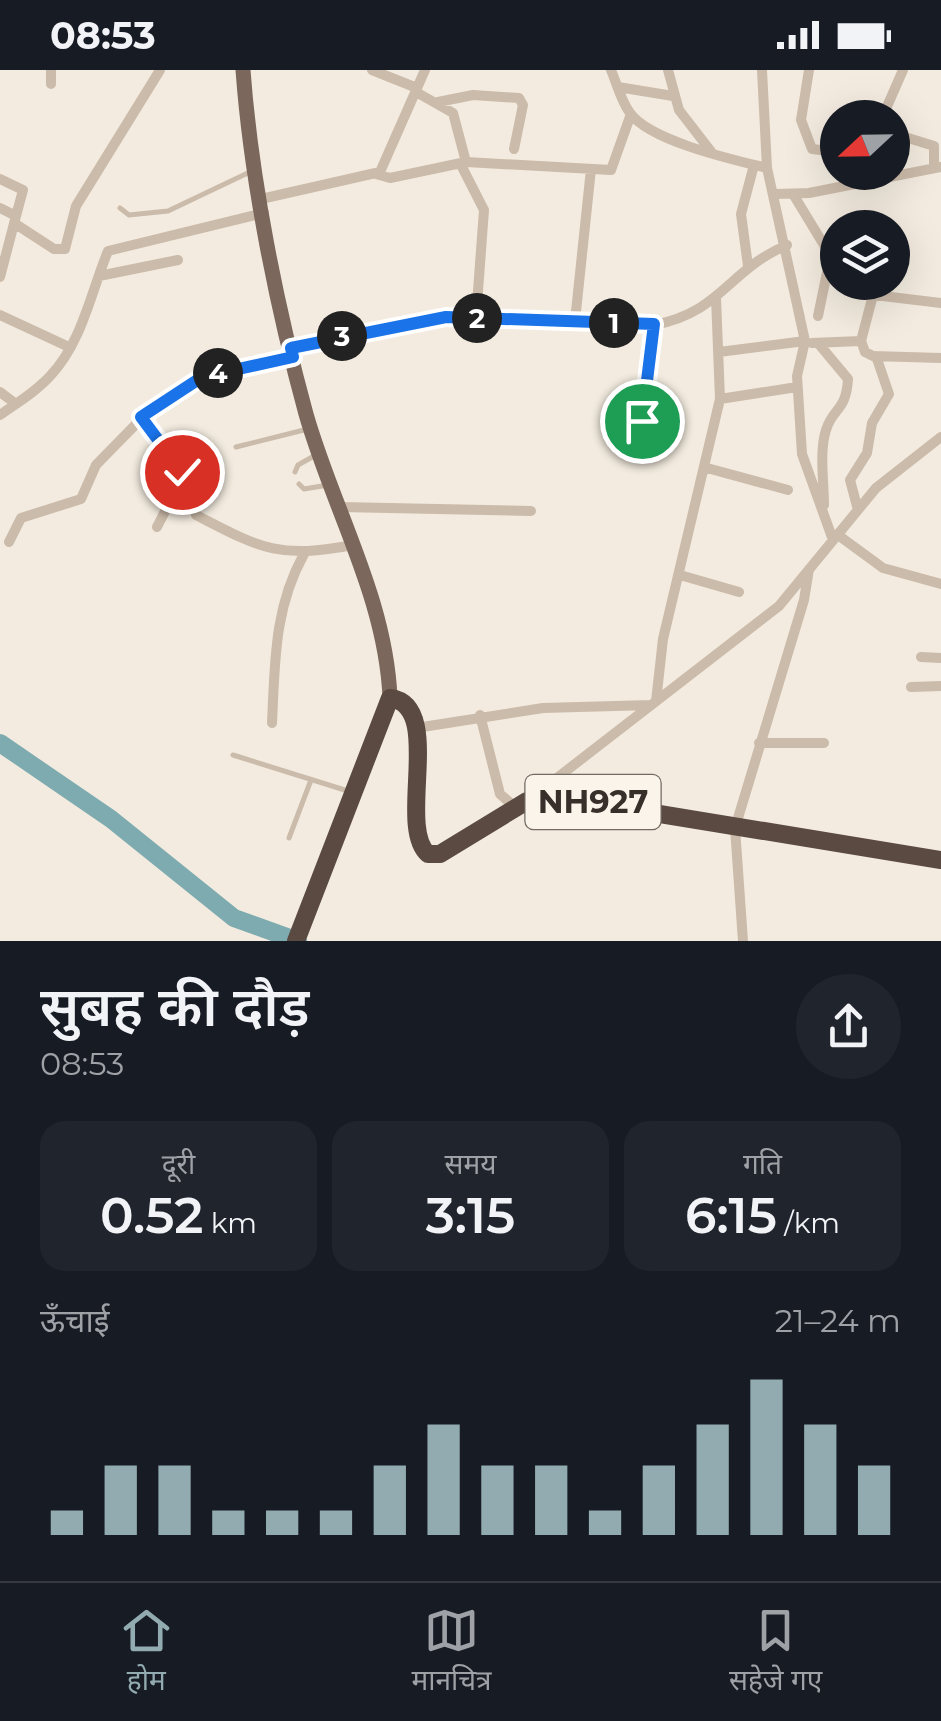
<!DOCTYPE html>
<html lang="hi">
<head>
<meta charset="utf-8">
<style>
	body { margin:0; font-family:Montserrat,"Noto Sans Devanagari",sans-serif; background:#20242c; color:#f1f3f6; height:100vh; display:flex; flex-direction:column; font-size:38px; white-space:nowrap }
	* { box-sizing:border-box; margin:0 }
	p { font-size:32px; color:#9ea1a6 }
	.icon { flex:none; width:55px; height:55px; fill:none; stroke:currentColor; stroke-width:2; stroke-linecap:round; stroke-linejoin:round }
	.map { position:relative; height:871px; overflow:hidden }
	.side { display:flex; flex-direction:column; background:#171b24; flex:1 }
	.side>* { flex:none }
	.needle { width:65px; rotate:248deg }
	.fabs { position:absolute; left:820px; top:30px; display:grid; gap:20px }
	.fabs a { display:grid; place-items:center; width:90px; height:90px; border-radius:50%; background:#171b24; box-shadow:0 10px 40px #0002; font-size:50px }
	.pin { position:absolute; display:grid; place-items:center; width:85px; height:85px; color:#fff; margin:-42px; border:5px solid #fff; border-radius:50%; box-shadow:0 2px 10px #0007 }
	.km { position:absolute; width:50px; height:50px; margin:-25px; border-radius:50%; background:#222; color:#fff; font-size:28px; line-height:50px; text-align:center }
	.round { display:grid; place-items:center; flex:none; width:105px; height:105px; border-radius:52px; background:#20242c }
	.headline { display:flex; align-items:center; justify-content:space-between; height:170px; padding:0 40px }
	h1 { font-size:55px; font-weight:600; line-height:75px }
	.figures { display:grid; grid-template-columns:repeat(3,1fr); gap:15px; height:170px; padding:10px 40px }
	.figures div { display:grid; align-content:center; border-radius:25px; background:#20242c; text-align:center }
	.figures b { font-size:50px; font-weight:600 }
	.figures small { font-size:28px; font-weight:400 }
	.figures p { font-size:28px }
	.chart { height:280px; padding:20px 40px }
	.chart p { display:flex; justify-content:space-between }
	.chart svg { width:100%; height:180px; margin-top:10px; stroke:#92abb0; stroke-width:6 }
	.status { display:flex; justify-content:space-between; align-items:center; height:70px; padding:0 50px; background:#171b24; direction:ltr }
	.status svg { height:28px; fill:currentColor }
	.tab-bar { display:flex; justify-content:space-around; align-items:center; height:140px; border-top:2px solid #363941; background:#171b24; font-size:28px; color:#9ea1a6 }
	.tab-bar a { display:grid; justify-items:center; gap:5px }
	.tab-bar .current { color:#92abb0 }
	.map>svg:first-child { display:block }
</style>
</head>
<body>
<div class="status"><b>08:53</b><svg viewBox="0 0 49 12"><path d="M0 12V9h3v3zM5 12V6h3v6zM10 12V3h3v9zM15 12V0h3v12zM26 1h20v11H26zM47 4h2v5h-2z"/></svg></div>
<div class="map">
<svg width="941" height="871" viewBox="0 0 941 871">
	<rect width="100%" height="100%" fill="#f3ebdf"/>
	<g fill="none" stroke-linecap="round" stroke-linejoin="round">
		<path stroke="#7dabb0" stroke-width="18" d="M0,673L111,749L234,848L298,871"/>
		<path stroke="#cbbbaa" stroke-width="5" d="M120,138L129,145L168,141L252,101
			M236,377L308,359
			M295,402L298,395L314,386
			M299,414L304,419L328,415
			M233,685L348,721
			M289,768L311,710"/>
		<path stroke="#cbbbaa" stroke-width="10" d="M51,0V14
			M372,0L417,18
			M611,0C617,14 621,31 630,43C650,71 734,90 767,98L805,271L797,306L802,384L833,470
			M668,0L679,40L713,84
			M762,0L767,98
			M809,0L801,50L812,79L838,82
			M618,17L673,26
			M416,22L453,43L466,92
			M438,32L473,25L519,28L523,35L514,79
			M882,48L903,0
			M892,63L934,76V98
			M460,93L484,140L476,248
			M376,104L390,108L466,92L611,100L631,44
			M0,109L23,120L16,146
			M776,124L809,123L941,97
			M793,124L838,198
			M261,129L380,102L425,0
			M0,138L16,146L0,207
			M14,153L54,179H65L76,136L160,0
			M748,196L741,144L754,95
			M99,206L178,190
			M853,212L866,224L941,233
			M0,245L69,277
			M818,246L830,188
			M575,251L591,99
			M861,271L873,225
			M812,273L861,271L865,282L873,286L941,288
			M818,273L848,309C846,342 833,337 826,360C819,382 824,412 824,435
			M291,278L446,247L654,255C722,242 728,200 787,175
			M719,282L805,271
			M0,322L16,334
			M720,329L797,317
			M0,345C17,333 37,321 51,305C82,272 91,222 108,181L264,143
			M642,351L654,255
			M707,398L788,420
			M340,437L531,441
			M858,440L850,410L867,383L872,353L889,324L876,286
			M196,445C262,479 278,489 353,475
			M157,457L183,406L142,353L143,343L202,307L293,287
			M838,465L883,498L941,514
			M9,472L21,448L81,429L96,395L141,349
			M680,505L739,522
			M921,587L941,588
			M911,617L941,616
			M656,631L663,569L720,329L716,228
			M480,645L500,724L516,738
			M272,653C275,592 274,538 304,484
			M416,658L543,638L651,635
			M759,673H824
			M535,725L779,536L876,418L941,367
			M743,871L735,758L804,530L809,499"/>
		<path stroke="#7b675b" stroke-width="15" d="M243,0C251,110 277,238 306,344C333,439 386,528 390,628"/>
		<path stroke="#5a4a41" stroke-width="18" d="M296,871L390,628C445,635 396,756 428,784H440L527,731L550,726L941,790"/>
	</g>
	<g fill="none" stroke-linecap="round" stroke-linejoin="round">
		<defs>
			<path id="route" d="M182,402L141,347L202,307L293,287L291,278L446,247L654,254L642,351"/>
		</defs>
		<use href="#route" stroke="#fff" stroke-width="20"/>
		<use href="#route" stroke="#1a73e8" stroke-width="12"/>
	</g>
	<g text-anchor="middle" stroke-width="8" stroke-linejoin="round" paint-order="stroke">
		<rect fill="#faf4eb" stroke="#736a64" stroke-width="2.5" x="525.5" y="705" width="135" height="54" rx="8"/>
		<g font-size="32" font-weight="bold" fill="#392f2a">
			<text x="593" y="743">NH927</text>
		</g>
	</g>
</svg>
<div class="fabs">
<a><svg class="needle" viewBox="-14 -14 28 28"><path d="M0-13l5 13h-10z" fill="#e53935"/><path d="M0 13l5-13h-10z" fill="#9ea1a6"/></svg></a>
<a><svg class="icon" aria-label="layers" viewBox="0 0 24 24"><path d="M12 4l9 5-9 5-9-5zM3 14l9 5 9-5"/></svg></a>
</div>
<div class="pin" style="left:642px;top:351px;background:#1e9e55"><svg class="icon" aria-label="arrive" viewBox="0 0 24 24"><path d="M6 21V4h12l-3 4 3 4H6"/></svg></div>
<div class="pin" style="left:182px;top:402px;background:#d93025"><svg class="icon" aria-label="check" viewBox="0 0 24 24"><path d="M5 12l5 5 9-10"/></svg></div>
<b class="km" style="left:614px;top:253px">1</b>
<b class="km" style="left:477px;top:248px">2</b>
<b class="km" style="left:342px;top:266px">3</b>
<b class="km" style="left:218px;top:303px">4</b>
</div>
<section class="side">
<div class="headline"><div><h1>सुबह की दौड़</h1><p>08:53</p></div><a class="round"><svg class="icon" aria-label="share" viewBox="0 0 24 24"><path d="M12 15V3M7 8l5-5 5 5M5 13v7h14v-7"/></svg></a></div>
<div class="figures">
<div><p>दूरी</p><b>0.52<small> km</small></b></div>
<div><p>समय</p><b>3:15</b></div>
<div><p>गति</p><b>6:15<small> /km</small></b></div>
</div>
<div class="chart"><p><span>ऊँचाई</span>21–24 m</p>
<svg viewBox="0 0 160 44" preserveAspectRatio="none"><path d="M5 44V38M15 44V27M25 44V27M35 44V38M45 44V38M55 44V38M65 44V27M75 44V17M85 44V27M95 44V27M105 44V38M115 44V27M125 44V17M135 44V6M145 44V17M155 44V27"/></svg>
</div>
</section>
<nav class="tab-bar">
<a class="current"><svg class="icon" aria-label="home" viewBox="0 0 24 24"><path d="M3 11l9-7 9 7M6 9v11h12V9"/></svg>होम</a>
<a><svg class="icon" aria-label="map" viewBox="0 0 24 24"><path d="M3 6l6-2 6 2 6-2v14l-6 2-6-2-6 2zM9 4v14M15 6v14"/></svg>मानचित्र</a>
<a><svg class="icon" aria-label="saved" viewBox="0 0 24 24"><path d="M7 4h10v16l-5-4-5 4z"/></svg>सहेजे गए</a>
</nav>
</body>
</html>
